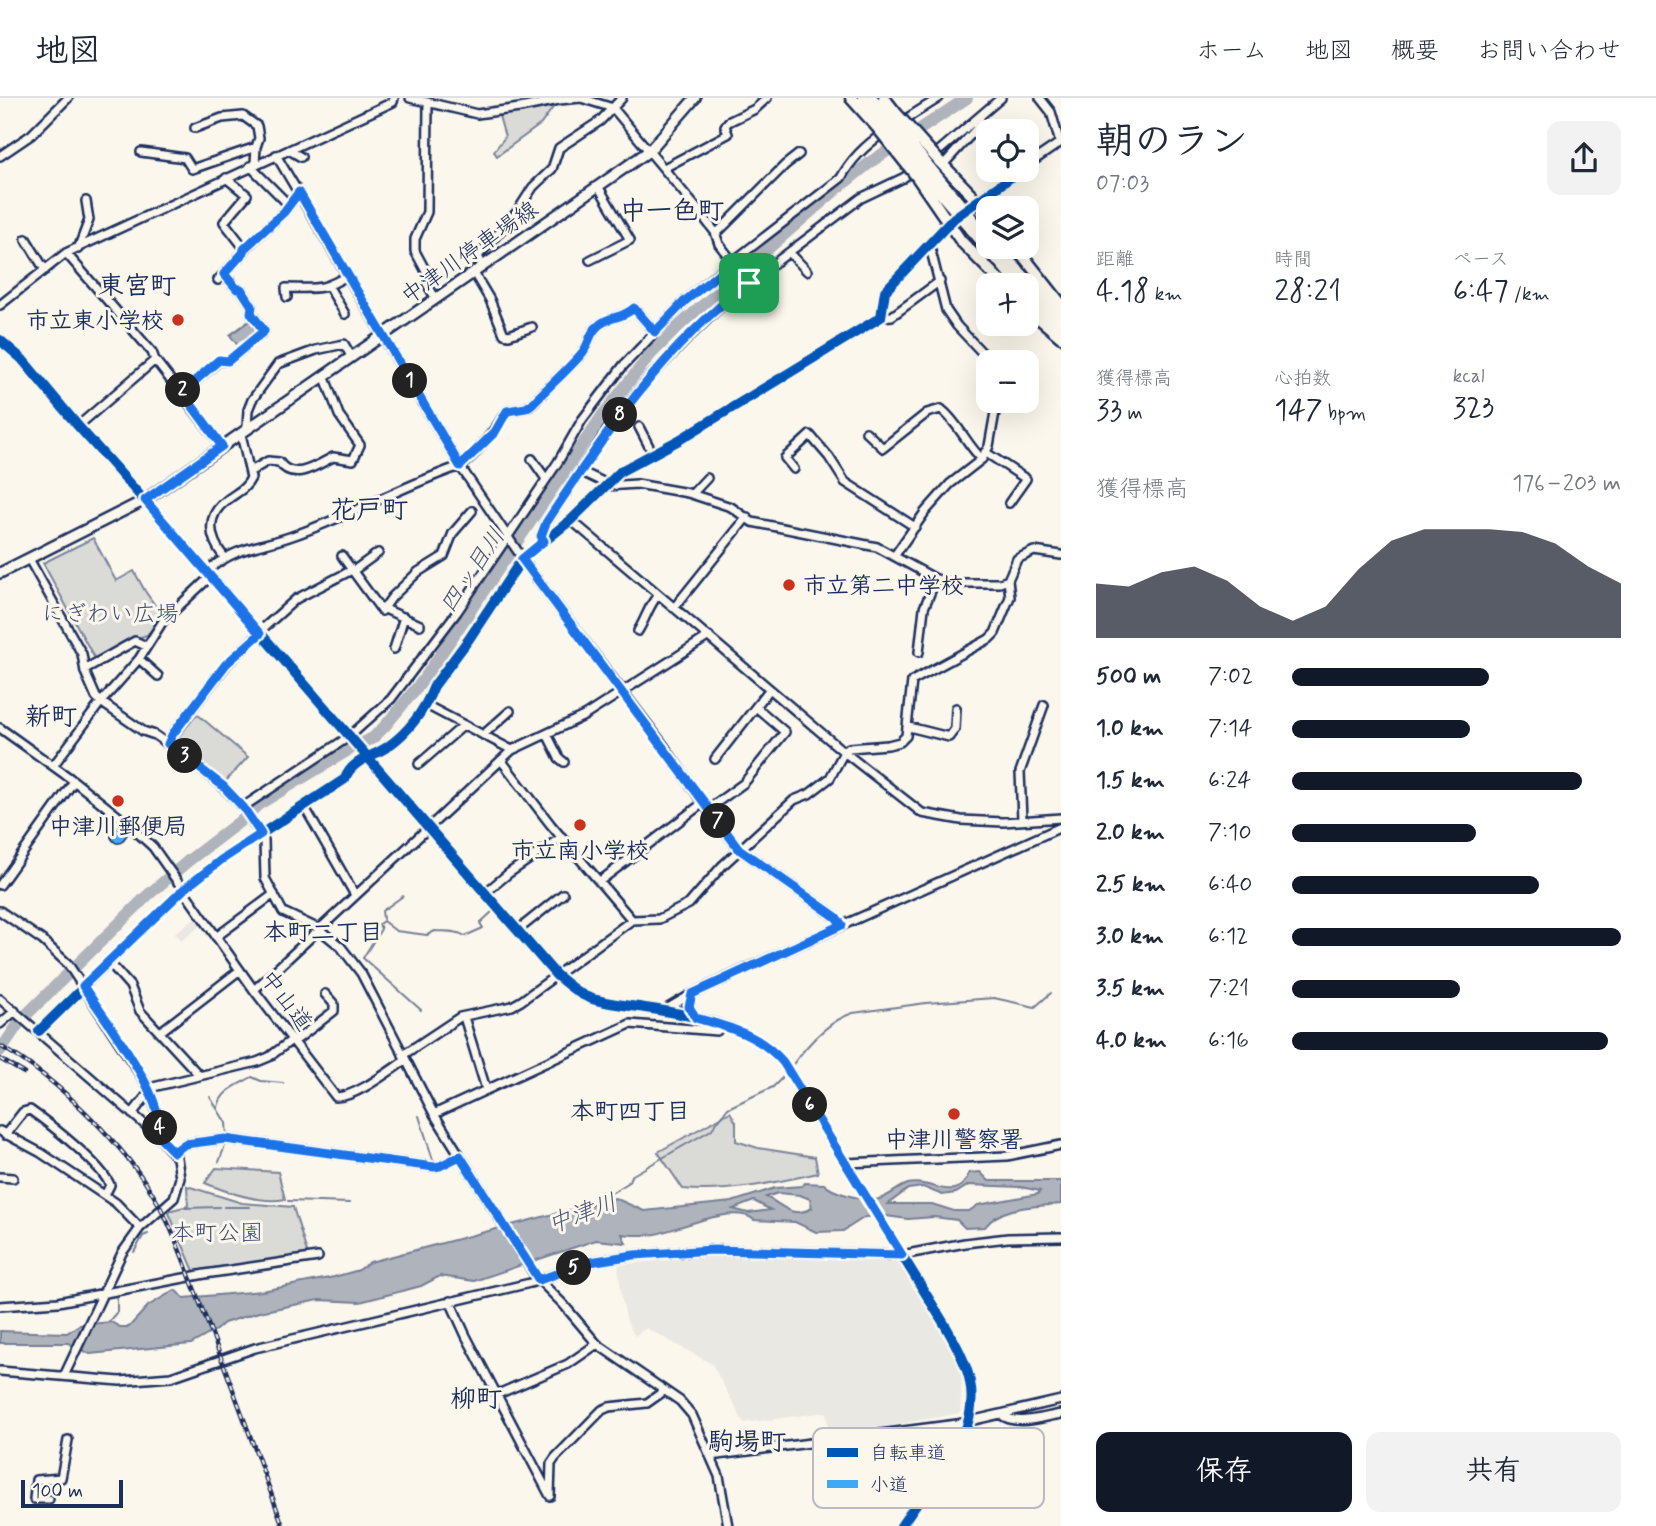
<!DOCTYPE html>
<html lang="ja">
<head>
<meta charset="utf-8">
<style>
	body { margin:0; font-family:Mynerve,"Klee One",sans-serif; background:#f2f2f3; color:#1f2937; height:100vh; display:flex; flex-direction:column; font-size:26px; white-space:nowrap }
	* { box-sizing:border-box; margin:0 }
	p { font-size:23px; color:#747a83 }
	.icon { flex:none; width:38px; height:38px; fill:none; stroke:currentColor; stroke-width:2; stroke-linecap:round; stroke-linejoin:round }
	.map { position:relative; flex:1; overflow:hidden }
	.details { display:flex; flex-direction:column; background:#fff; width:595px }
	.details>* { flex:none }
	.buttons { position:absolute; left:976px; top:21px; display:grid; gap:14px }
	.buttons a { display:grid; place-items:center; width:63px; height:63px; border-radius:14px; background:#fff; box-shadow:0 7px 28px #0002; font-size:35px }
	.scale { position:absolute; left:21px; bottom:18px; width:102px; box-sizing:border-box; padding-left:7px; border:4px solid #1b2f5e; border-top:0; font-size:19px; line-height:24px; white-space:nowrap; color:#1b2f5e; -webkit-text-stroke:5px #fbf7ec; paint-order:stroke }
	.pin { position:absolute; display:grid; place-items:center; width:60px; height:60px; color:#fff; margin:-30px; border-radius:14px; box-shadow:0 4px 10px #0006 }
	.km { position:absolute; width:35px; height:35px; margin:-18px; border-radius:50%; background:#222; color:#fff; font-size:19px; line-height:35px; text-align:center }
	.round { display:grid; place-items:center; flex:none; width:74px; height:74px; border-radius:14px; background:#f2f2f3 }
	.head { display:flex; align-items:center; justify-content:space-between; height:119px; padding:0 35px }
	h1 { font-size:38px; font-weight:600; line-height:52px }
	.stats { display:grid; grid-template-columns:repeat(3,1fr); gap:10px; height:119px; padding:7px 35px }
	.stats div { display:grid; align-content:center }
	.stats b { font-size:30px; font-weight:600 }
	.stats small { font-size:19px; font-weight:400 }
	.stats p { font-size:19px }
	.chart { height:196px; padding:14px 35px }
	.chart p { display:flex; justify-content:space-between }
	.chart svg { width:100%; height:126px; margin-top:7px; fill:#111827; opacity:.7 }
	.button { display:flex; gap:14px; margin-top:auto; padding:14px 35px }
	.button a { flex:1; height:80px; border-radius:14px; background:#111827; color:#fff; font-size:28px; font-weight:600; line-height:80px; text-align:center }
	.button a+a { background:#f2f2f3; color:#1f2937 }
	ul { padding:0 35px; list-style:none; font-size:23px }
	li { display:grid; grid-template-columns:112px 84px 1fr; align-items:center; height:52px }
	li i { height:18px; border-radius:9px; background:#111827 }
	header { display:flex; align-items:center; gap:42px; box-sizing:border-box; height:98px; padding:0 35px; background:#fff; border-bottom:2px solid #e0e1e3 }
	header strong { font-size:33px }
	nav { display:flex; gap:38px; margin-inline-start:auto; font-size:24px }
	main { display:flex; flex:1; min-height:0 }
	.map>svg:first-child { display:block }
</style>
</head>
<body>
<header>
<strong>地図</strong>
<nav><a>ホーム</a><a>地図</a><a>概要</a><a>お問い合わせ</a></nav>
</header>
<main>
<div class="map">
<svg width="1061" height="1428" viewBox="0 0 1061 1428">
	<rect width="100%" height="100%" fill="#fbf7ec"/>
	<filter id="ink" filterUnits="userSpaceOnUse"><feTurbulence type="fractalNoise" baseFrequency=".0143" numOctaves="2"/><feDisplacementMap in="SourceGraphic" scale="14" xChannelSelector="R" yChannelSelector="G"/><feConvolveMatrix kernelMatrix="1 2 1 2 8 2 1 2 1" color-interpolation-filters="sRGB"/></filter>
	<g filter="url(#ink)">
		<path fill="#eae8e2" d="M196,819L202,827L181,843L175,835Z
			M719,1156L898,1160L955,1260L962,1277L960,1315L830,1339L826,1314L744,1325L712,1266L646,1230L635,1238L627,1224L622,1202L618,1167Z"/>
		<path fill="#dadad7" stroke="#7a849a" stroke-width="2" d="M557,4L541,26L497,58L494,53L505,39L499,18Z
			M93,440L116,483L134,473L145,493L163,519L147,537L135,541L96,563L43,465Z
			M197,616L248,659L224,685L175,643Z
			M730,1014L736,1024V1043L758,1050L815,1059L818,1075C774,1085 728,1095 683,1091L658,1054Z
			M216,1070L278,1074L285,1101C261,1106 229,1095 205,1085Z
			M187,1088L242,1105L293,1109L308,1158L194,1173L168,1113L188,1108Z"/>
		<path fill="#afb3bb" stroke="#747e96" stroke-width="2" fill-rule="evenodd" d="M249,223L258,234L239,249L230,237Z
			M980,1074L989,1083H1061V1106C1035,1109 1002,1107 985,1129L965,1130L957,1122L934,1119L908,1121L886,1118L865,1119L843,1133L816,1134L795,1124L754,1122C735,1105 679,1131 656,1136C644,1138 634,1137 622,1136L626,1145L596,1142L474,1183L440,1178L421,1188L360,1204L319,1202L259,1214L224,1225L216,1232L191,1246L90,1256L68,1245H0V1233L67,1235L79,1227L111,1224L120,1229H129L148,1208L175,1192L184,1200L262,1193L334,1179L359,1172L370,1164L615,1100L644,1113L732,1104L775,1090L802,1088L805,1085L824,1086C832,1095 867,1104 879,1101C890,1098 898,1089 908,1086C930,1080 958,1108 969,1075ZM969,1087L1021,1089L1040,1093L1038,1096L978,1107L969,1113H954L932,1106H888L908,1091L923,1089L942,1097L956,1095ZM778,1095L800,1097L810,1101L812,1110C791,1121 785,1108 766,1099ZM754,1103L771,1112L748,1115L733,1111Z"/>
		<g fill="none" stroke-linecap="round" stroke-linejoin="round">
			<path stroke="#747e96" stroke-width="2" d="M383,821L382,813L403,798
				M421,912L363,860L381,831L379,826L383,823L396,833L427,837L435,833C445,834 455,832 465,838L483,830L480,825L493,813
				M242,963L249,962
				M791,969C806,948 828,923 853,915L926,905L994,900L1035,909L1051,895
				M200,973L235,965
				M210,999L226,1025L227,1039
				M218,1010C220,993 238,987 252,979L261,983L283,985
				M419,1018L434,1065
				M219,1064L226,1045
				M608,1097L628,1085L631,1078L711,1032L728,1010L773,989L786,976
				M288,1103L350,1105
				M224,1109H250
				M185,1110L219,1109
				M134,1154L143,1138L148,1136
				M109,1223L117,1214V1199"/>
			<path stroke="#afb3bb" stroke-width="12" d="M0,953L21,922L148,797L188,763L239,724L259,706L350,651L373,640L385,628L424,581L602,318L651,256L680,227L838,90L872,63L967,0"/>
			<defs>
				<path id="minor" d="M410,0L477,16L520,10L559,2L581,0L613,10L694,107L715,134L719,146L749,185
					M1040,0L1051,14L1060,45
					M428,4L427,114L415,141V153L430,181L427,186L436,201
					M901,24L939,0
					M195,30L222,20L243,18L257,28L259,40L256,49
					M289,52L301,59
					M141,54L185,60L192,71L256,49L255,66
					M276,57L460,368L533,476L664,648L703,705L739,751L836,819L842,827
					M0,58L31,37L68,0
					M932,59L1001,0
					M943,67L977,30L980,20
					M1027,67L1061,44
					M250,68L289,107
					M664,70L728,36L725,28L728,24L755,11L767,0
					M226,80L247,97L224,124L245,151
					M971,106L1021,72
					M716,136L785,67L799,56
					M26,141L45,172
					M929,145L946,212L957,228L991,264
					M78,151L89,122L86,103
					M66,155L152,254L155,262L222,348
					M790,155L807,173
					M590,162L630,142L598,88
					M483,169L478,158L517,114L533,89L552,71L559,50L600,23L622,0
					M474,175L490,202L504,236L509,237L532,229
					M218,182L243,155L245,151L284,114L299,94
					M329,189L345,216
					M287,199L286,190C316,190 323,193 348,177
					M0,207L66,155L393,4L394,0
					M881,219L892,218L940,183
					M0,242L22,261L78,328L186,449L556,877C566,885 575,894 587,899C605,906 625,907 645,910C692,917 750,926 783,964L945,1227C967,1265 982,1295 963,1338L901,1428
					M182,294L219,263H228L264,233L251,215L252,208L241,191H237L224,176
					M78,328L155,262
					M639,329L653,356
					M247,330L248,312L252,302L278,266L316,252L344,246L351,258
					M866,334L883,350L927,315L941,311C958,324 966,346 982,361
					M985,354L1026,381L1009,405
					M532,361L546,381
					M794,371L785,360L810,337L829,359L845,384L915,429
					M251,373L268,363L279,364C293,384 316,368 333,359L353,362L360,347L339,317L324,277
					M580,373L607,386
					M606,388L637,386L688,395L731,409L752,424L877,449L936,481L952,485H1000L1008,482
					M692,396L707,380
					M571,422L844,654L922,715L961,722L1003,724L1061,720
					M544,443L541,438L546,425L610,328L651,278L688,240L735,195L861,100L903,80L914,72
					M895,457L925,414L950,386L982,361L989,348L997,303
					M342,458L352,472
					M224,459C209,440 205,418 227,402C237,394 245,392 251,380L241,336
					M29,461L82,556L85,574L96,599L101,604L143,633L155,637L175,651L220,686L243,709L264,742L265,780L283,814L319,831L341,849L361,875L434,1016L536,1179L563,1206L597,1246L680,1303L692,1317L719,1378L728,1428
					M207,473C238,447 260,450 295,437C352,417 406,386 463,367C480,351 495,332 507,313L526,310L532,306C549,288 568,272 583,254C589,246 589,237 596,230C608,217 621,222 634,210L655,234
					M353,473L378,455
					M674,510L747,419
					M385,511L420,527
					M638,533C646,520 649,507 658,497
					M259,534L296,501L352,472L382,513L392,499L418,474L444,458L453,435L472,413
					M394,551L404,519
					M919,554L924,510L936,481
					M139,561L158,578
					M87,570L135,543L146,548
					M426,607L512,652
					M909,629L949,639L955,631L956,610
					M0,630L74,683L128,726L153,749L254,892L336,999C356,999 389,973 406,962
					M547,636L559,660L564,664
					M483,637L510,613
					M168,646L172,637L226,567L260,535
					M715,661L769,592
					M501,662L551,727L632,822
					M419,666L464,627
					M53,668L101,604L139,561L163,523L211,478
					M304,708L355,797
					M243,709L350,638L391,601L457,514L558,364L582,322L623,268L685,203L714,178L841,80C851,61 867,46 885,34
					M708,711L744,685L785,634L756,609
					M1022,722L1020,674L1044,607
					M116,738L118,740L122,735L121,734L128,726
					M600,783L703,705
					M0,787L74,683
					M485,795L509,775L562,739
					M0,813L42,842L68,866L149,990L161,1028L158,1038
					M518,832L563,796
					M216,839L274,796
					M109,864L130,888L140,913L199,977
					M254,892L512,652L584,618L709,538
					M691,897L689,909L696,920
					M0,901L158,1038L177,1060L180,1080L174,1100L140,1130L122,1155L64,1278
					M663,913L692,896L741,873L1061,729
					M464,919L486,991
					M0,926L15,913
					M39,933L183,792L221,762L345,681C351,662 373,659 387,649C409,634 424,613 434,588L469,541L522,461L571,422L621,373L679,342L881,219L885,193L954,120
					M160,934L240,872
					M295,943L334,913V906L325,896
					M403,957L460,919L512,908L521,903L632,822L659,821L689,806L722,768L794,702L809,696L830,680L844,654L849,650L888,647L900,644L906,638L912,583L989,541L995,535L1010,499L1008,482L1017,461L1034,453L1061,457
					M149,990L257,964L269,959L293,941
					M132,1016L151,992
					M434,1016L630,926L717,933L721,927
					M0,1033L41,1055L116,1105L140,1130
					M5,1037L23,1014L30,1012C50,1026 101,1066 110,1087L105,1097
					M174,1054L185,1046L225,1041L434,1069L440,1068L460,1058
					M846,1065L1007,1058L1061,1047
					M0,1079L13,1080
					M450,1203L466,1238L550,1398L551,1366L555,1360L602,1312L609,1309L647,1305L664,1293
					M0,1208L58,1204L205,1176L318,1159
					M0,1273L120,1283L171,1279L255,1250L530,1185L590,1164L634,1157L713,1152L902,1157L965,1145L1008,1140L1061,1139
					M498,1296L568,1266L597,1246
					M1000,1316C1016,1329 1042,1319 1061,1316
					M710,1358L957,1326L1061,1302
					M49,1401H34L36,1382L61,1380L68,1342"/>
				<path id="major" d="M0,475L145,402L649,53L695,0"/>
				<path id="highway" d="M851,0L877,29
					M863,0L882,25
					M872,0L888,18
					M884,0L895,14
					M939,63L989,115
					M930,70L989,141
					M922,74L1019,187
					M917,79L961,143L1004,187
					M996,149L1061,217
					M1016,149L1061,206
					M1027,196L1061,228
					M1027,210L1061,239"/>
			</defs>
			<use href="#minor" stroke="#1b2f5e" stroke-width="12"/>
			<use href="#major" stroke="#1b2f5e" stroke-width="14"/>
			<use href="#highway" stroke="#1b2f5e" stroke-width="15"/>
			<use href="#minor" stroke="#fbf7ec" stroke-width="7"/>
			<use href="#major" stroke="#fbf7ec" stroke-width="9"/>
			<use href="#highway" stroke="#fbf7ec" stroke-width="10"/>
			<defs>
				<path id="rail" d="M0,948C56,979 127,1049 158,1105C176,1137 187,1173 201,1208C230,1281 256,1354 283,1428
					M0,961L24,975"/>
			</defs>
			<use href="#rail" stroke="#1b2f5e" stroke-width="4.5"/>
			<use href="#rail" stroke="#fbf7ec" stroke-width="2" stroke-dasharray="5" stroke-linecap="butt"/>
			<defs>
				<path id="highway-bridge" d="M895,14L939,63
					M888,18L930,70
					M883,26L922,74
					M877,29L917,79"/>
			</defs>
			<use href="#highway-bridge" stroke="#1b2f5e" stroke-width="15" stroke-linecap="butt"/>
			<use href="#highway-bridge" stroke="#fbf7ec" stroke-width="10"/>
			<path stroke="#3fa9f5" stroke-width="9" stroke-dasharray="18 9" stroke-linecap="butt" d="M116,738L118,740L122,735L121,734L128,726"/>
			<defs>
				<path id="cycleway" d="M0,242L22,261L78,328L186,449L556,877C566,885 575,894 587,899C605,906 625,907 645,910C692,917 750,926 783,964L945,1227C967,1265 982,1295 963,1338L901,1428
					M39,933L183,792L221,762L345,681C351,662 373,659 387,649C409,634 424,613 434,588L469,541L522,461L571,422L621,373L679,342L881,219L885,193L954,120L1021,72"/>
			</defs>
			<use href="#cycleway" stroke="#fbf7ec" stroke-width="15"/>
			<use href="#cycleway" stroke="#0057b8" stroke-width="10"/>
		</g>
	</g>
	<g fill="none" stroke-linecap="round" stroke-linejoin="round" filter="url(#ink)">
		<defs>
			<path id="route" d="M299,94L460,368L495,334L507,313L526,310L532,306C549,288 568,272 583,254C589,246 589,237 596,230C608,217 621,222 634,210L655,234L685,203L733,164L749,185C664,248 604,337 546,425L541,438L544,443L522,461L739,751L836,819L842,827L692,896L689,909L696,920C729,929 760,937 783,964L902,1157L713,1152L634,1157L590,1164L539,1182L460,1058L440,1068L434,1069L225,1041L185,1046L174,1054L158,1038C169,1002 103,919 83,888L183,792L221,762L261,736L243,709L223,688L168,646L172,637L226,566L260,536L145,402L222,348L182,294L219,262L228,263L264,233L251,215L252,208L241,191H237L224,176L243,155L244,151L284,114Z"/>
		</defs>
		<use href="#route" stroke="#fff" stroke-width="14"/>
		<use href="#route" stroke="#1a73e8" stroke-width="9"/>
	</g>
	<g fill="#c8321e" stroke="#fbf7ec" stroke-width="2.5">
		<circle cx="178" cy="222" r="7"/>
		<circle cx="789" cy="487" r="7"/>
		<circle cx="118" cy="703" r="7"/>
		<circle cx="580" cy="727" r="7"/>
		<circle cx="954" cy="1016" r="7"/>
	</g>
	<g text-anchor="middle" stroke-width="6" stroke-linejoin="round" paint-order="stroke">
		<g font-size="23" fill="#1b2f5e" stroke="#fbf7ec">
			<text transform="translate(469 154) rotate(-35)" y="8">中津川停車場線</text>
			<text transform="translate(287 902) rotate(53)" y="8">中山道</text>
		</g>
		<g font-size="23" font-weight="bold" fill="#1b2f5e" stroke="#fbf7ec">
			<text x="164" y="230" text-anchor="end">市立東小学校</text>
			<text x="803" y="495" text-anchor="start">市立第二中学校</text>
			<text x="118" y="736">中津川郵便局</text>
			<text x="580" y="760">市立南小学校</text>
			<text x="954" y="1049">中津川警察署</text>
		</g>
		<g font-size="23" fill="#415176" stroke="#fbf7ec">
			<text x="110" y="523">にぎわい広場</text>
			<text x="217" y="1142">本町公園</text>
		</g>
		<g font-size="24" font-style="italic" fill="#47577a" stroke="#fbf7ec">
			<text transform="translate(472 472) rotate(-56)" y="8">四ッ目川</text>
			<text transform="translate(582 1115) rotate(-20)" y="8">中津川</text>
		</g>
		<g font-size="24" font-weight="bold" fill="#1b2f5e" stroke="#fbf7ec">
			<text x="323" y="842">本町二丁目</text>
			<text x="630" y="1021">本町四丁目</text>
		</g>
		<g font-size="26" font-weight="bold" fill="#1b2f5e" stroke="#fbf7ec">
			<text x="672" y="121">中一色町</text>
			<text x="137" y="196">東宮町</text>
			<text x="369" y="420">花戸町</text>
			<text x="51" y="627">新町</text>
			<text x="476" y="1309">柳町</text>
			<text x="747" y="1352">駒場町</text>
		</g>
	</g>
	<rect x="813" y="1330" width="231" height="80" rx="10" fill="#fbf7ec" stroke="#b8bbc1" stroke-width="2"/>
	<rect x="827" y="1350" width="31" height="9" fill="#0057b8"/>
	<rect x="827" y="1382" width="31" height="8" fill="#3fa9f5"/>
	<g font-size="19" fill="#1b2f5e">
		<text x="870" y="1361">自転車道</text>
		<text x="870" y="1393">小道</text>
	</g>
</svg>
<div class="buttons">
<a><svg class="icon" aria-label="locate" viewBox="0 0 24 24"><circle cx="12" cy="12" r="6"/><path d="M12 2v4M12 18v4M2 12h4M18 12h4"/></svg></a>
<a><svg class="icon" aria-label="layers" viewBox="0 0 24 24"><path d="M12 4l9 5-9 5-9-5zM3 14l9 5 9-5"/></svg></a>
<a>+</a>
<a>−</a>
</div>
<div class="scale">100 m</div>
<div class="pin" style="left:749px;top:185px;background:#1e9e55"><svg class="icon" aria-label="arrive" viewBox="0 0 24 24"><path d="M6 21V4h12l-3 4 3 4H6"/></svg></div>
<b class="km" style="left:410px;top:283px">1</b>
<b class="km" style="left:183px;top:292px">2</b>
<b class="km" style="left:185px;top:658px">3</b>
<b class="km" style="left:160px;top:1030px">4</b>
<b class="km" style="left:574px;top:1170px">5</b>
<b class="km" style="left:810px;top:1007px">6</b>
<b class="km" style="left:718px;top:723px">7</b>
<b class="km" style="left:620px;top:317px">8</b>
</div>
<section class="details">
<div class="head"><div><h1>朝のラン</h1><p>07:03</p></div><a class="round"><svg class="icon" aria-label="share" viewBox="0 0 24 24"><path d="M12 15V3M7 8l5-5 5 5M5 13v7h14v-7"/></svg></a></div>
<div class="stats">
<div><p>距離</p><b>4.18<small> km</small></b></div>
<div><p>時間</p><b>28:21</b></div>
<div><p>ペース</p><b>6:47<small> /km</small></b></div>
</div>
<div class="stats">
<div><p>獲得標高</p><b>33<small> m</small></b></div>
<div><p>心拍数</p><b>147<small> bpm</small></b></div>
<div><p>kcal</p><b>323</b></div>
</div>
<div class="chart"><p><span>獲得標高</span>176–203 m</p>
<svg viewBox="0 0 160 44" preserveAspectRatio="none"><path d="M0 44V25L10 26L20 21L30 19L40 24L50 33L60 38L70 33L80 20L90 10L100 6L110 6L120 6L130 7L140 11L150 19L160 25V44z"/></svg>
</div>
<ul>
<li><b>500 m</b>7:02<i style="width:60%"></i></li>
<li><b>1.0 km</b>7:14<i style="width:54%"></i></li>
<li><b>1.5 km</b>6:24<i style="width:88%"></i></li>
<li><b>2.0 km</b>7:10<i style="width:56%"></i></li>
<li><b>2.5 km</b>6:40<i style="width:75%"></i></li>
<li><b>3.0 km</b>6:12<i style="width:100%"></i></li>
<li><b>3.5 km</b>7:21<i style="width:51%"></i></li>
<li><b>4.0 km</b>6:16<i style="width:96%"></i></li>
</ul>
<div class="button"><a>保存</a><a>共有</a></div>
</section>
</main>
</body>
</html>
